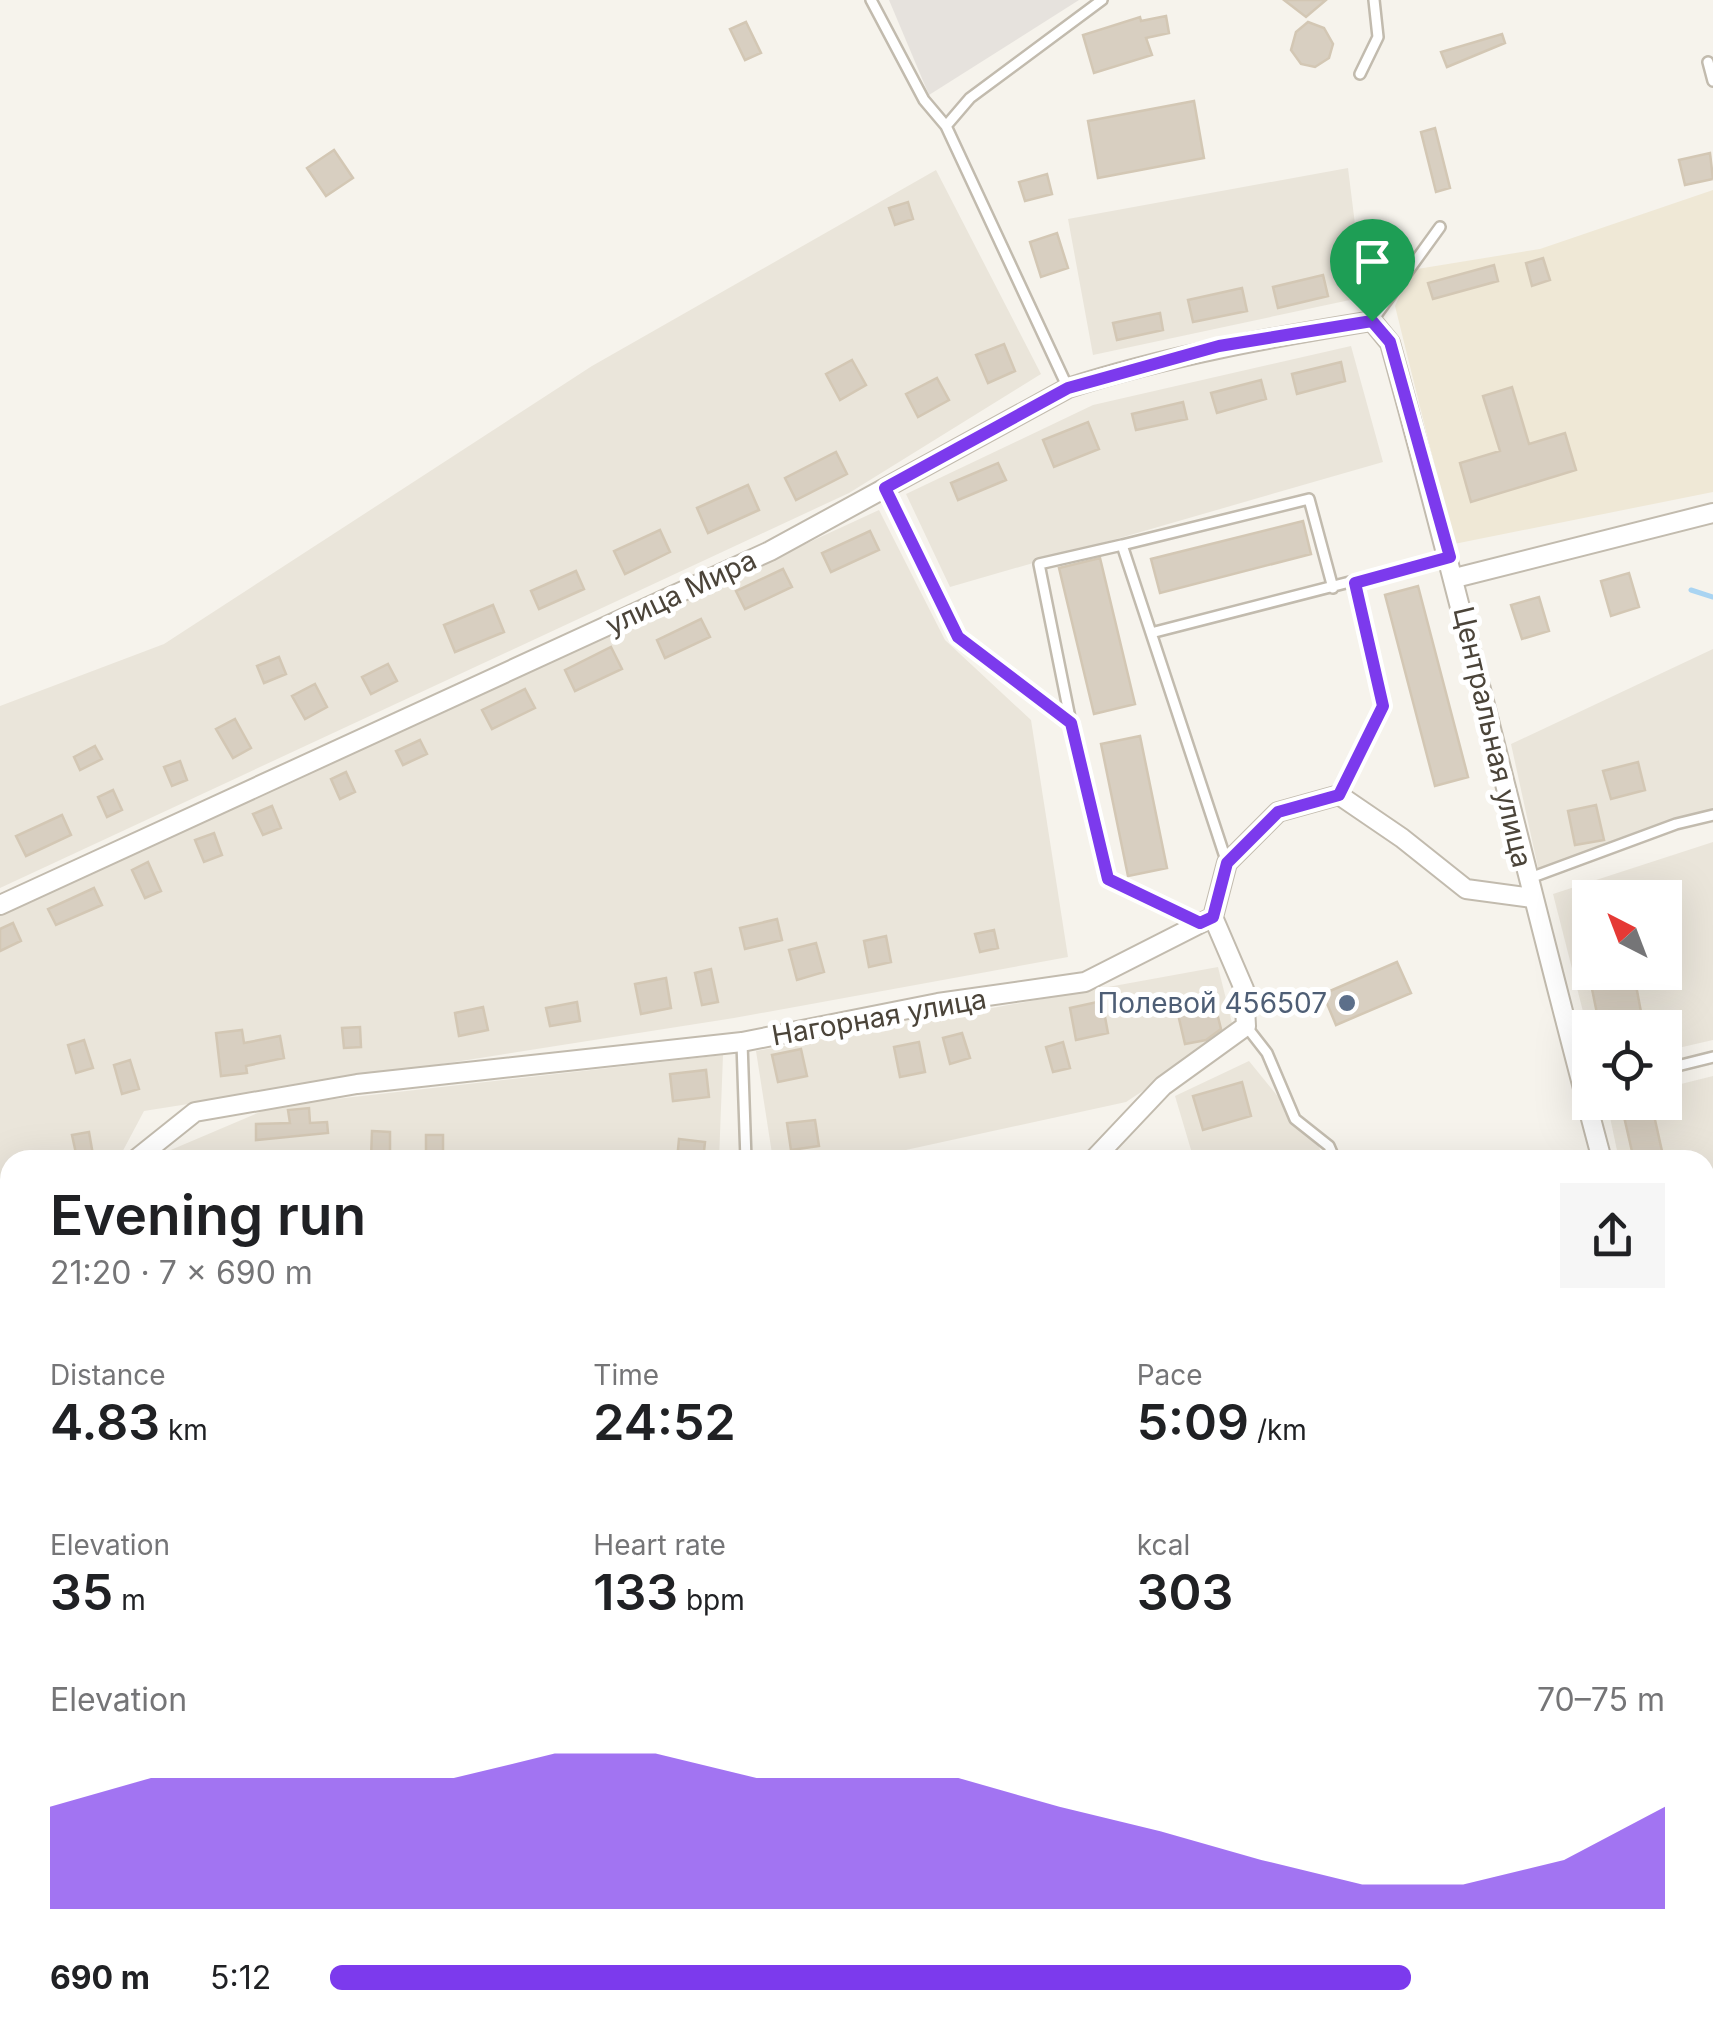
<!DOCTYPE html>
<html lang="en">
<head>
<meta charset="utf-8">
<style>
	body { margin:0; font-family:Inter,sans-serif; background:#f6f6f6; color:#202124; height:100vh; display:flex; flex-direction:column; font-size:38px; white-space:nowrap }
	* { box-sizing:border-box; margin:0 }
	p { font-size:32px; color:#757577 }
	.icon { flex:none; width:55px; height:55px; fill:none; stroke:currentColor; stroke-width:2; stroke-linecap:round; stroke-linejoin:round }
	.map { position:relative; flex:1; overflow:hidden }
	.drawer { position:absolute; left:0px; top:1150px; width:1715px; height:885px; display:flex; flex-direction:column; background:#fff; border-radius:30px 30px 0 0; box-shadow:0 10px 40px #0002 }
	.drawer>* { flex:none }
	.needle { width:65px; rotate:318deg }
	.tools { position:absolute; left:1572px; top:880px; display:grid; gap:20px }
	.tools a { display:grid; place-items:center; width:110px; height:110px; border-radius:0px; background:#fff; box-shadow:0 10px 40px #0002; font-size:50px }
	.pin { position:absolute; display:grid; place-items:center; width:85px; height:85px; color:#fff; margin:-102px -42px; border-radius:50% 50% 50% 0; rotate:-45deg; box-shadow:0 0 10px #0007 }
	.pin .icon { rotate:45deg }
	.round { display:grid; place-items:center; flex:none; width:105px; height:105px; border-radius:0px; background:#f6f6f6 }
	.summary { display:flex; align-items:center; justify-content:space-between; height:170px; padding:0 50px }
	h1 { font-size:55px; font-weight:600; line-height:75px }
	.figures { display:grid; grid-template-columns:repeat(3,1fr); gap:15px; height:170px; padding:10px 50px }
	.figures div { display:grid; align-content:center }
	.figures b { font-size:50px; font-weight:600 }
	.figures small { font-size:28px; font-weight:400 }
	.figures p { font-size:28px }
	.chart { height:280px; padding:20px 50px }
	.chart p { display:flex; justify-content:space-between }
	.chart svg { width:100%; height:180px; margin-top:10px; fill:#7c3aed; opacity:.7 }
	ul { padding:0 50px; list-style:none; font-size:32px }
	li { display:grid; grid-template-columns:160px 120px 1fr; align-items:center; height:75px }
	li i { height:25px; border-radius:12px; background:#7c3aed }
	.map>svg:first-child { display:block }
</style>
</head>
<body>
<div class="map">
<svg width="1713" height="2035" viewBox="0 0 1713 2035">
	<rect width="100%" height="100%" fill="#f6f3ec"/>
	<path fill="#eae5da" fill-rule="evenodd" d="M1348,168L1364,297L1093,355L1068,219Z
		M936,170L1041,374L849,493L0,888V706L164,644L592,366Z
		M1351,346L1383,462L950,587L906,494L1093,405Z
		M879,510L945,640L1031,720L1068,957L734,1018L144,1111L118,1160H10V1320L0,1324V915Z
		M1713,649V812L1539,872L1511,744Z
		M1713,842V1040L1665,1051V1028H1590V1039L1553,894ZM1590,898H1665V972H1590Z
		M1218,967L1234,1031L1126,1102L860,1160H773L756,1051Z
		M723,1055L719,1160H158L159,1155L274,1106Z
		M1249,1061L1319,1147L1324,1160H1194L1175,1096Z
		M1713,1076V1543L1705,1520V1160H1619L1607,1103L1665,1102V1088Z
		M10,1435V1717L0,1721V1442Z
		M1705,1618L1713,1635V1883L1705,1888Z
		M1713,1914V2035H1492L1510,2025H1705V1918Z
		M10,1992V2025H412L405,2035H0V2001Z
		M455,2025H655L638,2035H448Z
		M760,2025H1454L1435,2035H742Z"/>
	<path fill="#e6e2dd" d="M889,0H1079L929,95Z"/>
	<path fill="#efe8d6" d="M1713,190V492L1454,544L1395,306L1411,270L1540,249Z"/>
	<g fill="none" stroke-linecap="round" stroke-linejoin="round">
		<path stroke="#a9d4f2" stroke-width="5" d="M1691,590L1713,597"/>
	</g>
	<path fill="#d8cfc1" stroke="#d3c7b4" stroke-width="2.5" d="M1284,0H1326L1306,17Z
		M1166,16L1169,33L1146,38L1152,55L1094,73L1083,35L1140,17L1141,21Z
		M746,22L761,53L745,60L730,29Z
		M1308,22L1324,28L1333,44L1329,58L1315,67L1301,64L1291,50L1296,32Z
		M1502,34L1505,43L1447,67L1441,52Z
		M1194,101L1204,158L1098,178L1088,121Z
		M1435,128L1450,188L1436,192L1421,132Z
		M334,150L353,178L326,196L307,168Z
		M1710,153L1713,179L1685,185L1679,160Z
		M1047,174L1052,194L1025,201L1019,182Z
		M908,202L913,219L895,225L889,208Z
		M1057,233L1068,268L1041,277L1030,242Z
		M1543,258L1550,280L1532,286L1526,263Z
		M1494,265L1498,281L1433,299L1428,283Z
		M1323,275L1328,296L1278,308L1273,287Z
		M1242,288L1247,311L1193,322L1188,300Z
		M1160,313L1163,330L1117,340L1113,323Z
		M1004,344L1015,371L988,383L976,355Z
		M852,360L866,385L840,400L826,374Z
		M1341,362L1345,381L1297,394L1292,374Z
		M937,378L949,400L918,417L906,394Z
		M1261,380L1266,399L1217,413L1211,393Z
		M1512,387L1529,444L1565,433L1576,470L1471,502L1460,463L1500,451L1483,396Z
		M1183,402L1187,419L1136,430L1132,414Z
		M1088,422L1099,449L1054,467L1043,440Z
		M836,452L847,474L796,500L785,478Z
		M998,463L1006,480L958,500L951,483Z
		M748,485L759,510L708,533L697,508Z
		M1303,521L1311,554L1160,593L1151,559Z
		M660,530L670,552L625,574L614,551Z
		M870,531L879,550L831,572L822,553Z
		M1100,558L1135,704L1094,714L1059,568Z
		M783,569L792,587L745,609L736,591Z
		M576,571L584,589L539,609L531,591Z
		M1629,573L1639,607L1611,616L1601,581Z
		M1418,586L1468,777L1435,786L1385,595Z
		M1539,597L1549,631L1522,639L1511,605Z
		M493,605L504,632L455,652L444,625Z
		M701,619L710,637L665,658L657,640Z
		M611,647L622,669L575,691L565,670Z
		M279,657L286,674L264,683L257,666Z
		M388,664L397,681L371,694L362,677Z
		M315,684L327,707L305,719L292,696Z
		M525,689L535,708L492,729L482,710Z
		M235,719L251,748L233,758L216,729Z
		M1140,736L1167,868L1128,876L1101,744Z
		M420,740L427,754L403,765L396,751Z
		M95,746L102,759L80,770L74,757Z
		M180,761L187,780L172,786L164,767Z
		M1638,762L1645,790L1611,799L1603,771Z
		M346,772L355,792L340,799L331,779Z
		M113,790L122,810L107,817L98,797Z
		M1596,805L1604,840L1575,845L1568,811Z
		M272,806L281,828L263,835L253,814Z
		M62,815L71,835L26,856L16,836Z
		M214,833L222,855L204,862L195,840Z
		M148,862L161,891L145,898L132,870Z
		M94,888L102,905L56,925L48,909Z
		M1590,899V947H1583L1574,902Z
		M777,919L782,940L745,949L740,928Z
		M13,923L21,941L0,951V929Z
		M994,930L998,948L980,952L975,934Z
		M886,936L891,962L869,967L864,941Z
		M816,943L824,972L797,980L789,950Z
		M1397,962L1411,993L1336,1025L1323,994Z
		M711,969L718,1002L702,1005L695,973Z
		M666,978L671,1008L641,1014L635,984Z
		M1635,980L1644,1028H1600L1592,989Z
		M1102,1001L1108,1033L1076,1040L1070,1008Z
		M1214,1001L1221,1029L1206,1040L1185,1044L1177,1010Z
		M577,1002L580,1021L550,1026L546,1008Z
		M483,1007L488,1030L459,1036L455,1013Z
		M360,1027L361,1047L344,1048L342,1028Z
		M242,1030L244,1043L280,1036L284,1058L246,1066L247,1073L221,1076L216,1033Z
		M962,1033L970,1058L950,1064L943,1038Z
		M84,1040L93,1068L76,1073L68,1045Z
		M919,1042L925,1072L900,1077L894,1047Z
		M1063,1042L1070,1068L1053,1072L1046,1047Z
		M801,1049L807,1076L778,1082L772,1055Z
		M130,1060L139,1089L122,1094L114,1065Z
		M706,1070L709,1097L673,1101L670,1074Z
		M1242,1082L1251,1116L1203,1130L1193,1096Z
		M1651,1102L1664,1160H1634L1622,1108Z
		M309,1108L310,1123L327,1122L328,1133L256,1140V1124L290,1123L288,1110Z
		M815,1120L819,1146L791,1150L787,1123Z
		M372,1131L390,1132V1159H371Z
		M89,1132L93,1155L77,1158L72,1135Z
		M426,1135H443V1159H426Z
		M679,1139L705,1142L703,1160H677Z"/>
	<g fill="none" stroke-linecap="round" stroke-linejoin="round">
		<defs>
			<path id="lane" d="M871,0L924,100L946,126L1068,388
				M1708,62L1713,81
				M1360,74L1378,37L1374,0
				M946,126L970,98L1102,0
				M1372,321L1440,227
				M885,488L958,637L1071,723
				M1122,545L1309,499L1333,588
				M1151,633L1447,557
				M1339,795L1383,706L1355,583
				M1530,878L1676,824L1713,815
				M1198,923L1108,879L1071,723L1039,564L1122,545L1227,863
				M1246,1026L1267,1053L1295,1119L1329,1146L1335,1160
				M742,1043L746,1160
				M1665,1069L1713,1057
				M0,1733L10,1730"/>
			<path id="street" d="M1455,578L1713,513
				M0,905L770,551L1068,388C1167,356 1268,338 1372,321L1390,343C1465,614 1529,888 1602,1160
				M135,1160L195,1112L357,1084L742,1042L938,1003L1085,982L1213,917L1227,863L1278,812L1339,795L1402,838L1466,889L1532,898
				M1093,1160L1163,1086L1246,1026L1244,989L1213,917
				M0,1405L10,1396
				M1705,1583L1713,1598
				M1705,1903L1713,1898
				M0,1973L10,1965
				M438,2035L446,2025
				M660,2035L677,2025
				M1455,2035L1474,2025"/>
		</defs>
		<use href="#lane" stroke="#c2bbae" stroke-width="14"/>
		<use href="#street" stroke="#c2bbae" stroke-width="22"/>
		<use href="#lane" stroke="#fff" stroke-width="9"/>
		<use href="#street" stroke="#fff" stroke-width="18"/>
	</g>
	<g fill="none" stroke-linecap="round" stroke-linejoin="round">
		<defs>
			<path id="route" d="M1372,321L1390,342L1450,557L1355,583L1383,706L1339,795L1278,812L1227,863L1213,917L1200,923L1108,879L1071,723L958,637L885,488L1068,388L1219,346Z"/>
		</defs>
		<use href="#route" stroke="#fff" stroke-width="20"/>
		<use href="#route" stroke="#7c3aed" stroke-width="12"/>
	</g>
	<circle fill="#5c6f8a" stroke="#fff" stroke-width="4" cx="1347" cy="1003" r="10"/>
	<g text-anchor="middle" stroke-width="10" stroke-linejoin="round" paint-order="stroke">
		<g font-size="28" fill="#4b4439" stroke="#fff">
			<text transform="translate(681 592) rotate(-25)" y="10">улица Мира</text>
			<text transform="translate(1493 737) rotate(77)" y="10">Центральная улица</text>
			<text transform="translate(879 1017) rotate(-10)" y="10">Нагорная улица</text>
		</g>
		<g font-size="28" fill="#4e5e75" stroke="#fff" text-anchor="end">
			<text x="1327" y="1013">Полевой 456507</text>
		</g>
	</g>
</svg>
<div class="tools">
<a><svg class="needle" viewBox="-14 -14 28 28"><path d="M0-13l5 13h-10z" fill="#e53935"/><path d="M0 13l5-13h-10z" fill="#757577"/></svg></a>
<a><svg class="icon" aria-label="locate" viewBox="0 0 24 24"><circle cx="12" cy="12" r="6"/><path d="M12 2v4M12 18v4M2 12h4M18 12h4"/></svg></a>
</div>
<div class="pin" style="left:1372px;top:321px;background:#1e9e55"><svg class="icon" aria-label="arrive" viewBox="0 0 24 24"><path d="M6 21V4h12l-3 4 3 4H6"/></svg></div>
<section class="drawer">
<div class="summary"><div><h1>Evening run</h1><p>21:20 · 7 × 690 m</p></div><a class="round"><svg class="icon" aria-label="share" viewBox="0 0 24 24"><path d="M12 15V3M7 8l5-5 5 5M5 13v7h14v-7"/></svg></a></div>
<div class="figures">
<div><p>Distance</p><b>4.83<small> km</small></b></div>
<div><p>Time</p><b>24:52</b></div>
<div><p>Pace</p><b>5:09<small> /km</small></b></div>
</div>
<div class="figures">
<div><p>Elevation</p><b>35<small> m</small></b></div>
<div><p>Heart rate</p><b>133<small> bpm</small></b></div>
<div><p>kcal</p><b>303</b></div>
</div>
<div class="chart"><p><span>Elevation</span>70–75 m</p>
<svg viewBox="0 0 160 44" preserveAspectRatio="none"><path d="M0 44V19L10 12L20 12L30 12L40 12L50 6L60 6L70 12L80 12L90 12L100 19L110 25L120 32L130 38L140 38L150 32L160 19V44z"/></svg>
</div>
<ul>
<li><b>690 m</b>5:12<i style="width:81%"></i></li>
</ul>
</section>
</div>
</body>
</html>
